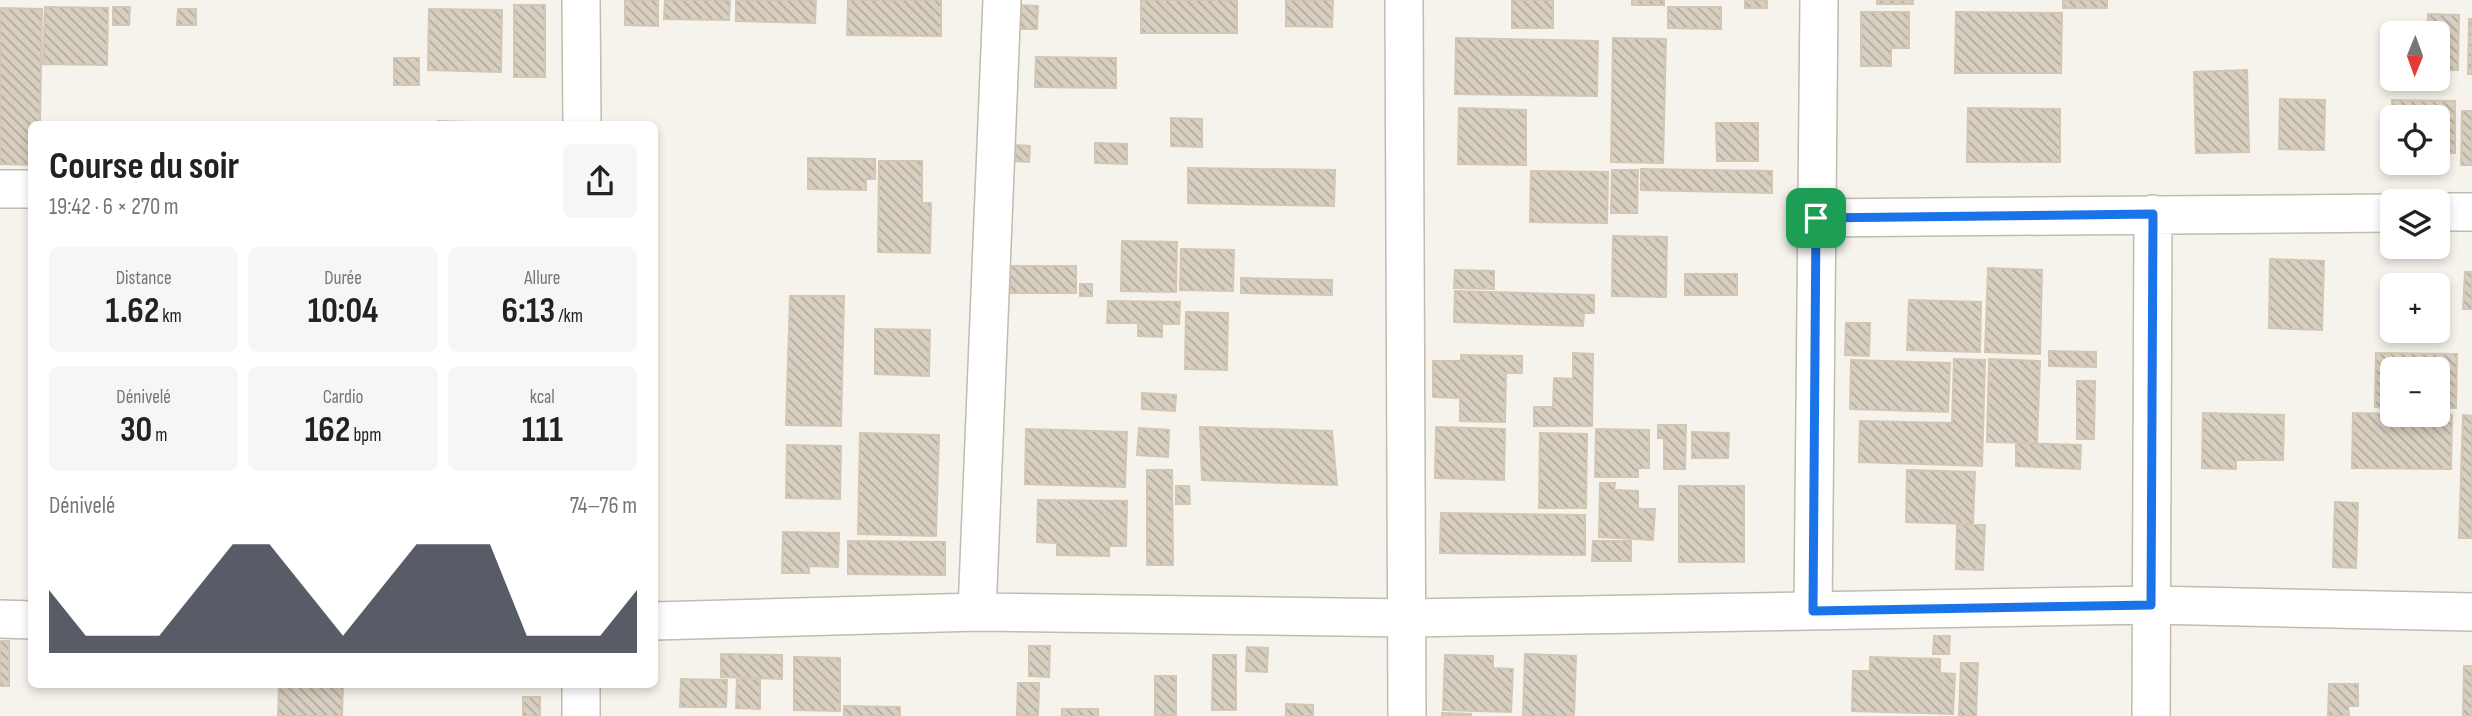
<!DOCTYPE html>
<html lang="fr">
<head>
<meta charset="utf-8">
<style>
	body { margin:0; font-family:"Sofia Sans Condensed",sans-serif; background:#f6f6f6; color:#222; height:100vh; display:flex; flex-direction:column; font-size:26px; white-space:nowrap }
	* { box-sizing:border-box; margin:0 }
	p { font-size:23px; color:#767676 }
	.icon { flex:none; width:38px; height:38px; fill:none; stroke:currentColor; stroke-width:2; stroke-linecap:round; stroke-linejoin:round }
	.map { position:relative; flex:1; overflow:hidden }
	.side { position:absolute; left:28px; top:121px; width:630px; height:567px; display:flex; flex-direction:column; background:#fff; border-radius:10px; box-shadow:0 4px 10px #0003 }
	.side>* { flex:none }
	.needle { width:46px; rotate:181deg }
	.fabs { position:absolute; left:2380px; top:21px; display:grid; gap:14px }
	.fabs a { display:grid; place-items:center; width:70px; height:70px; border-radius:10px; background:#fff; box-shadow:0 4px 10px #0003; font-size:35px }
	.pin { position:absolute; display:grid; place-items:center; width:60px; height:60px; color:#fff; margin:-30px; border-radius:14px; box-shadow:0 4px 10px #0006 }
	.round { display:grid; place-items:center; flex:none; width:74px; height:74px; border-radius:10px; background:#f6f6f6 }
	.headline { display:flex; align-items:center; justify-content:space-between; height:119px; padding:0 21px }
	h1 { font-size:38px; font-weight:700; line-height:52px }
	.stats { display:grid; grid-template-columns:repeat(3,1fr); gap:10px; height:119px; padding:7px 21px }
	.stats div { display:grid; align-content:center; border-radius:10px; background:#f6f6f6; text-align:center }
	.stats b { font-size:35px; font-weight:700 }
	.stats small { font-size:19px; font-weight:400 }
	.stats p { font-size:19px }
	.chart { height:196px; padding:14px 21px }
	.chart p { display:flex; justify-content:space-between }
	.chart svg { width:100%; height:126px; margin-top:7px; fill:#111827; opacity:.7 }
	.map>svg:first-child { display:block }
</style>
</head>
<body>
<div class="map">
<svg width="2472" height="716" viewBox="0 0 2472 716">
	<defs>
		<pattern id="building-back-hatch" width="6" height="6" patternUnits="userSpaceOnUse" patternTransform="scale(1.75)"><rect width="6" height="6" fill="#d8cfc1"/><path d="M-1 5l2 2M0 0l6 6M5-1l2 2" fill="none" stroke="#b1aa9e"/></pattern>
	</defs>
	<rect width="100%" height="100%" fill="#f6f3ec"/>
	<path fill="url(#building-back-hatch)" stroke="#d3c7b4" stroke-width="2" d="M625,0H658V26L625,25Z
		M665,0H730L729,20L664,19Z
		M736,0H816L815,23L736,21Z
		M848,0H941V36L847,35Z
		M1141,0H1237V33H1141Z
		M1286,0H1333L1332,27L1286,26Z
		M1512,0H1553V28H1512Z
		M1632,0H1664V5H1632Z
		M1745,0H1767V8H1745Z
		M1877,0H1913V4H1877Z
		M2063,0H2107V8H2063Z
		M514,5H545V77H514Z
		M1014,5L1038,6L1037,29H1013Z
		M45,7L108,8L107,65L43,64Z
		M113,7H130L129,25H113Z
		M1668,7H1721V29L1668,28Z
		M0,8L42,9L40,124H32V165L0,164Z
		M178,9H196V25H177Z
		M429,9L502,10L501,72L428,70Z
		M1861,12H1909V48H1891V66H1861Z
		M1956,12L2062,13L2061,73H1955Z
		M2428,14L2459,15L2458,70H2438V33H2427Z
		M2469,19H2472V74H2468Z
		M1456,38L1598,41L1597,96L1455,94Z
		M1613,38L1666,39L1663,163L1611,162Z
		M1036,57L1116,58V88L1035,87Z
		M394,58H419V85H394Z
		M2247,70L2249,152L2196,153L2194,72Z
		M2280,99L2325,100L2324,150L2279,149Z
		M2392,100L2455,101V153H2438V117H2392L2391,161Z
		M1459,108L1526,110V165L1458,164Z
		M1968,108L2060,109V162H1967Z
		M2462,111H2472V165H2461Z
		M1171,118L1202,119V147L1171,146Z
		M438,121L468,122V124H438Z
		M1716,123H1758V161H1717Z
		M1095,143L1127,144V164L1095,163Z
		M1014,145L1030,146L1029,162L1014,161Z
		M808,158L875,159V179H866V190L808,189Z
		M879,161H922V203H931L930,253L878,252Z
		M1188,168L1335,170L1334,206L1188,203Z
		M1641,169L1772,171V193L1641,190Z
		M1612,170H1638L1637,213H1611Z
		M1531,171L1608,172L1607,223L1530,222Z
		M1613,236L1667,237L1666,297L1612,296Z
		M1122,241L1177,242L1176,292L1121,291Z
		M1181,249L1234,250L1233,291L1180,290Z
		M2270,259L2324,261L2322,330L2269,328Z
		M1010,266H1076V293H1010Z
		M1988,268L2042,270L2040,354L1985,352Z
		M1455,270L1494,271V289L1454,288Z
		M2465,272H2472V309H2463Z
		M1685,274H1737V295H1685Z
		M1241,278L1332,280V295L1241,293Z
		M1080,284H1092V296H1080Z
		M1455,291L1594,295V313H1584L1583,326L1454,322Z
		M790,296H844L841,426L786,425Z
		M1909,300L1981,302L1980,352L1907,350Z
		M1108,301L1180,302L1179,324H1162V337L1138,336V323H1107Z
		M1186,312L1228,313L1227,370L1185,369Z
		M1846,323H1870L1869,356L1845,355Z
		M875,329L930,330L929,376L875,374Z
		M2049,351L2096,352V367L2049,366Z
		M1573,353L1593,354L1592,426H1534V407H1553L1554,378L1573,379Z
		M2376,353L2457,354L2456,408H2438V369H2392V408L2375,407Z
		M1461,355L1522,356V373H1506L1505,422L1460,421V398L1433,397V361H1461Z
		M1954,359L1985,360L1982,466L1859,462L1860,421L1952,423Z
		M1989,359L2040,361L2037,443L1987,442Z
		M1851,360L1950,363L1948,412L1850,409Z
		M2077,381H2095L2094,439H2077Z
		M1142,393L1176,395L1175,411L1142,409Z
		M2203,413L2284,415L2283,460H2236V469L2202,468Z
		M2353,413L2452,415L2451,469L2352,468Z
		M2463,415L2472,416V538H2459Z
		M1658,425H1686L1685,469H1664V438H1658Z
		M1200,427L1332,431L1337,485L1202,480Z
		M1436,427L1505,429L1504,480L1435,478Z
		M1139,428L1169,430L1168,457L1137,455Z
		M1026,429L1127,432L1125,487L1025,484Z
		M1596,429L1649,430V468H1638V477H1595Z
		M1692,432L1729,433L1728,458H1692Z
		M860,433L939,435L936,536L858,534Z
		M1540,433L1587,434L1586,508H1539Z
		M2016,443L2081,445L2080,469L2016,466Z
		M787,445L841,446L840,499L786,498Z
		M1147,470H1172L1173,565H1147Z
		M1907,470L1975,472L1973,524L1906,522Z
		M1600,483H1615L1614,490L1638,491V509H1655L1653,540L1599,537Z
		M1176,486H1189L1190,504H1176Z
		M1679,486H1744V562H1679Z
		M1038,500L1127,501L1126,546H1109V556L1057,555V543L1037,542Z
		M2335,502L2358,503L2356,568L2333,567Z
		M1441,513L1585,515V555L1440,553Z
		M1957,524L1985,525L1983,570L1956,569Z
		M783,532L839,533L838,567L809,566V573H782Z
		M848,541L945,542V575L848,574Z
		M1593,541H1631V561H1592Z
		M1934,636H1950L1949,654H1933Z
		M0,641H9V686H0Z
		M1029,646H1050L1049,677L1029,676Z
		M1247,647L1268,648L1267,672L1246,671Z
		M721,654L782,655V679L721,677Z
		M1525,654L1576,656L1574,716H1523Z
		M1213,655H1236V710H1212Z
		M1445,655L1493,656V668L1513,669L1511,712L1443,710Z
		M794,657L840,658V711L794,710Z
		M1870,657L1940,659V673L1955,674L1953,714L1852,711L1853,671H1870Z
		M1961,663H1978L1976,716H1959Z
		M2464,666H2472V716H2463Z
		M1155,676H1176V715H1155Z
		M737,678L760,679V709L736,708Z
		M681,679L727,680L726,707H680Z
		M1018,683H1039L1038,715H1017Z
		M279,684H343L342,716H278Z
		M2329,684H2358V706H2348L2349,716H2328Z
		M523,697H540V716H523Z
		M1286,704L1313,705V716H1286Z
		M844,706L900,707V716H844Z
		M1062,709H1098V716H1062Z
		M1442,713L1471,714V716H1442Z"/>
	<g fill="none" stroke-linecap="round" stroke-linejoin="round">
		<defs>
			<path id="minor" d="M581,0L582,124
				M1404,0L1407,716
				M0,189H32
				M2438,212H2472
				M1816,218L2392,213
				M1813,611L1819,0
				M977,612L1002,0
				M0,619L32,620
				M654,621L977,612L1407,618L2151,605L2472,612
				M581,684V716
				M2151,716L2153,214"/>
		</defs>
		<use href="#minor" stroke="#c2bbae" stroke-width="40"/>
		<use href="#minor" stroke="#fff" stroke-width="37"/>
	</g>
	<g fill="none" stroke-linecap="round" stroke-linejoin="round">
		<defs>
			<path id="route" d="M2153,214L2151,605L1813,611L1816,218Z"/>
		</defs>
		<use href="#route" stroke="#fff" stroke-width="14"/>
		<use href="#route" stroke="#1a73e8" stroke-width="9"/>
	</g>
</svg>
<div class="fabs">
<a><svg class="needle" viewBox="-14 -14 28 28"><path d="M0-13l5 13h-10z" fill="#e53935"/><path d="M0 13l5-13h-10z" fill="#767676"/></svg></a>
<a><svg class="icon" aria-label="locate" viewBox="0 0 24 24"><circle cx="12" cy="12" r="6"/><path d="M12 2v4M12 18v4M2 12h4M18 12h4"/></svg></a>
<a><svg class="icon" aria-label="layers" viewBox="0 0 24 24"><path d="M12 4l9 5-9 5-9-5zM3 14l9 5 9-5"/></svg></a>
<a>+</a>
<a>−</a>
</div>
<div class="pin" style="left:1816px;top:218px;background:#1e9e55"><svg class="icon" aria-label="arrive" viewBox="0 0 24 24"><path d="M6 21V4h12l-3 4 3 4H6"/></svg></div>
<section class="side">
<div class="headline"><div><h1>Course du soir</h1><p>19:42 · 6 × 270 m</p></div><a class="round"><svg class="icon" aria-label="share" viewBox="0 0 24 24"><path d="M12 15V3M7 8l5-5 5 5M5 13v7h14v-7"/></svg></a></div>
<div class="stats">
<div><p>Distance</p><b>1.62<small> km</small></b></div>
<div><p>Durée</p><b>10:04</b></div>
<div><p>Allure</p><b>6:13<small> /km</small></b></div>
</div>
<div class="stats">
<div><p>Dénivelé</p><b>30<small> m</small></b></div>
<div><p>Cardio</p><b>162<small> bpm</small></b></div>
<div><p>kcal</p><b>111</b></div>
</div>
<div class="chart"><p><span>Dénivelé</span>74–76 m</p>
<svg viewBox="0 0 160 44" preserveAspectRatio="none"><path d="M0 44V22L10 38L20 38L30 38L40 22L50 6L60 6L70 22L80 38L90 22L100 6L110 6L120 6L130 38L140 38L150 38L160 22V44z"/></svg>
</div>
</section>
</div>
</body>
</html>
